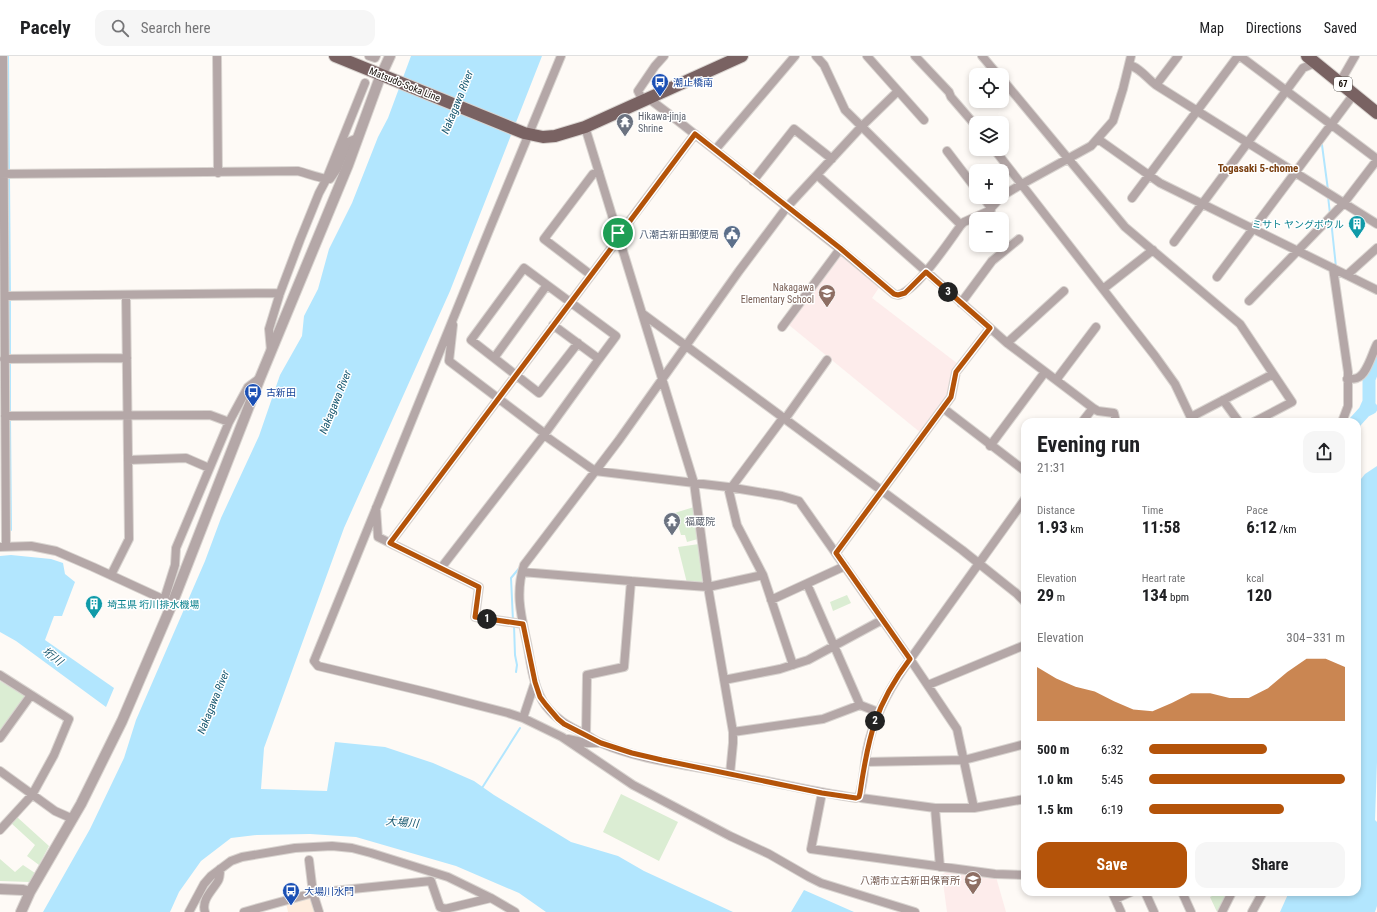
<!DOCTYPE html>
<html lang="en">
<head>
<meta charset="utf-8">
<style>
	body { margin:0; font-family:"Roboto Condensed","Noto Sans JP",sans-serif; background:#f6f6f6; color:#202124; height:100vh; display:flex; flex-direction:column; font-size:15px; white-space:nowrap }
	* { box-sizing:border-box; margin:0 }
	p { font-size:13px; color:#757577 }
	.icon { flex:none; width:22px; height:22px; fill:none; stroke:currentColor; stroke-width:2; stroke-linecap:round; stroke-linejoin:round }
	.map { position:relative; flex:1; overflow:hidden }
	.drawer { position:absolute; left:1021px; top:362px; width:340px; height:478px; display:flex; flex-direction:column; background:#fff; border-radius:12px; box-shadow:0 2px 6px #0003 }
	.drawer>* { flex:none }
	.controls { position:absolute; left:969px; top:12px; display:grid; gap:8px }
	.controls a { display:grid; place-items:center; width:40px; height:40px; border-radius:8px; background:#fff; box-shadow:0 2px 6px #0003; font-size:20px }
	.pin { position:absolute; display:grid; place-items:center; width:34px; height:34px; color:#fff; margin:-17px; border:2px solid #fff; border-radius:50%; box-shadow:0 1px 4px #0007 }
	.km { position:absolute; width:20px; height:20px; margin:-10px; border-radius:50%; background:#222; color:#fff; font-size:11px; line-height:20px; text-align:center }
	.round { display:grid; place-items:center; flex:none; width:42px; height:42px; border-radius:12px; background:#f6f6f6 }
	.summary { display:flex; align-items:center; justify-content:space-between; height:68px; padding:0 16px }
	h1 { font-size:22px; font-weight:700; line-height:30px }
	.figures { display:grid; grid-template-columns:repeat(3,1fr); gap:6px; height:68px; padding:4px 16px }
	.figures div { display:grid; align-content:center }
	.figures b { font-size:17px; font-weight:700 }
	.figures small { font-size:11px; font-weight:400 }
	.figures p { font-size:11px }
	.chart { height:112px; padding:8px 16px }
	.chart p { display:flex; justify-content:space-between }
	.chart svg { width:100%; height:72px; margin-top:4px; fill:#b45309; opacity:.7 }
	.primary-button { display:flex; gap:8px; margin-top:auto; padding:8px 16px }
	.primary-button a { flex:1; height:46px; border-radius:12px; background:#b45309; color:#fff; font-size:16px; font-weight:700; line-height:46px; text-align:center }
	.primary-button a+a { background:#f6f6f6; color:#202124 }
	ul { padding:0 16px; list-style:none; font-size:13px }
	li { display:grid; grid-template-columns:64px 48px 1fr; align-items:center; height:30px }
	li i { height:10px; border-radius:5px; background:#b45309 }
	header { display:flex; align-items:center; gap:24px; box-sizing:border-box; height:56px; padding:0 20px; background:#fff; border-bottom:1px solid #e0e0e0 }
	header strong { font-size:19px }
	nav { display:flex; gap:22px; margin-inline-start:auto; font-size:14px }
	.search { width:280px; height:36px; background:#f6f6f6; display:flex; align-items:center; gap:10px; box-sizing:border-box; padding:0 14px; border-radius:12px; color:#757577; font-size:15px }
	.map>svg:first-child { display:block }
</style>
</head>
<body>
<header>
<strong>Pacely</strong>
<div class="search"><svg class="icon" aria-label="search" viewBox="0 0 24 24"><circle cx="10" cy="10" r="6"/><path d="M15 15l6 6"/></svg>Search here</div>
<nav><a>Map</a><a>Directions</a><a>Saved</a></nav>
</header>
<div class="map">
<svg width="1377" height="856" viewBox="0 0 1377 856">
	<rect width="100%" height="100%" fill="#fefaf6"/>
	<path fill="#feedde" d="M310,840L314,856H288L286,847Z"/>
	<path fill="#fdeceb" d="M841,196L880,230L872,242L958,308L949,341L921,377L789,269Z
		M947,815L996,821L1006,856H947L942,819Z"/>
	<path fill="#dbedd3" d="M694,451L698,483L687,486L685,479H681L678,469L671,471L668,459Z
		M699,488L704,526L703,528L687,527L678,491Z
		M847,539L851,547L833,555L830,546Z
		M0,625L24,639L25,642L0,676Z
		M621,738L678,766L659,805L603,776Z
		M17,761L49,790L39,809L27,800L35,789L11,767Z
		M0,803L15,816L23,809L35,817L30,826L0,825Z
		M1217,836H1229L1219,856H1217L1210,841L1218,837Z"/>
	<path fill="#b2e6fe" d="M411,0H542L450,235L344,472L264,692L261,733L327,735L335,686L385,691L433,707L474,725L494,739L571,786L618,800L644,815L733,856H546L519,837L456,810L356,781L310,778L257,779L231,782L201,805L179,836L170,856H43L90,773L124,702L136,664L205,505L221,462L259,380L280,319L302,280L304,260L318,233L329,193L352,147L378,81L388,62Z
		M1377,410V706L1375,764L1377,766V850L1375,856H1280L1289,836H1357V428L1365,418Z
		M11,499L51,503L63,507L65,518L75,526L62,560H54L45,584L114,632L106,651L16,585L0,576V500Z
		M804,834L854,856H791Z"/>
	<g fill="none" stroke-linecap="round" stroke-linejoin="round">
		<path stroke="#b2e6fe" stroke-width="2" d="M8,0L9,117
			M1322,89L1328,134
			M9,121L10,239
			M1328,140L1330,158
			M1331,164L1336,211
			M10,243V301
			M10,305V359
			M10,363L11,474
			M513,565L511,522L521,510
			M514,569L515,599L517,609L516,616
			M482,732L520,672"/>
		<path stroke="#b2e6fe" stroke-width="13" d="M1365,355L1369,346V323L1377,303
			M1355,366L1365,355L1371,352"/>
		<defs>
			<path id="minor" d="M3,0L6,491
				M217,0L218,117
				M369,0L375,2L376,0
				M561,0L490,172L314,605L318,610L430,637L508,657L523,662L562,681L633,729L730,780L769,798L809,821L821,827L915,856
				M816,0L824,9L845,54L961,169
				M867,0L924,64
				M915,0L949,36L951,41L976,70
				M982,0L998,19
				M1240,0L1377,103
				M1129,9C1139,11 1148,23 1156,29L1377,168
				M1002,23L1125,171L1240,268L1292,346L1254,366
				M1340,26L1355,0
				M1156,29L1178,0
				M898,35L862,70L787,151L739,215L619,384L524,509C515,537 521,559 527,587C531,607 533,633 546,650C556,663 568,670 583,677C589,680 595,685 601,687C639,704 690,709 731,718C773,726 814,736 856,742L859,741L861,742L935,752H974L1025,743
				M648,42L673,61L840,193L894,238L898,239C916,236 950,184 961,169L964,166L991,154V152L1001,141
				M643,45L638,35L655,10L664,0
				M585,71L694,427L708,531L733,676V687L730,718
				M1098,83L1160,127L1377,234
				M994,93L1155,300L1175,328L1193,366
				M715,94L795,0
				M947,95L976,133
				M0,118L298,115C306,117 324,124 330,123L337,113L348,86L358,82
				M817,119L1007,287L1093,352L1098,355L1114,357L1116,366
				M753,125L794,73L832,103
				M1002,140L1022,128L1091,90L1113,65L1123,33L1131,0
				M983,141L991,152
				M1132,142L1238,0
				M618,177L622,175L695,78
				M1174,186L1303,12L1315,7
				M1333,212L1348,316V350L1342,366
				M591,219L544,183L593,118L599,116
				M1347,219L1377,192
				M1217,221L1354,38
				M1103,233L1153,194
				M5,240L280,237
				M1249,245L1344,147L1377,104
				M961,247L992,205L1019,183
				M643,258L962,494L1016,537L1025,546
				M453,269L449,305L544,377
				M782,271L840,193
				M578,287L539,337L471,284L524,212L616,280L599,303
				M1007,287L1064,235
				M271,295L269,273L280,237L300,184L319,137L326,124L365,27
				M494,302L547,229
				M4,303L127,302
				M1347,323C1350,323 1355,323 1357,322C1367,319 1372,297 1377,288
				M1056,324L1096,271
				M1223,344L1239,366
				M943,352L1025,415
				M5,360L210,359L229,366
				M1191,361L1273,318
				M785,363L827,304
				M1082,366L1093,352
				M544,379L595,415L728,431L782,440L799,445L910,603L957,673L974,752
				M990,390L1045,316
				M128,404L186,402L209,412
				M728,431L737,469L763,519L793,609
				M731,432L783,362
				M376,452L378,481L479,531L475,561L523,568
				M390,487L616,186L620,185
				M0,491L31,490L56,495L93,511L169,546
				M836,497L951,341L956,316L990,272
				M441,512L544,379L599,303L553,269
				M522,516L667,528L708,531L763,519
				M111,519L129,483L126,239
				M807,528L860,649
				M164,544L175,509L176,492L229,366L248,331L260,322
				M771,544L845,510
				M0,619L69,663L54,699L32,739L0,774
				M724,624L780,613L808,604L882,564
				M928,629L1025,589
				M523,662L535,626
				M733,676L823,663L860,649L878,656
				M586,679L587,619L624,611L631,525
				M0,682L31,639
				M568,683L587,687H600
				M865,706L964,704L1025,688
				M0,715L55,755L73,763
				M822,737L811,793L995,818L1025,819
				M859,741C864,726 864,709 867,694C873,664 886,638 904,612L1025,443
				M935,752L940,811
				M309,804L313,837L319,856
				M1112,836L1121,856
				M1145,836L1154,856
				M1182,836L1191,856
				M1115,843L1131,836
				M189,856L204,828L211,820L231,805L242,801L295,792L332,790L352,792L371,797L448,821L491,842L515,856
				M205,856C201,844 212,835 218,825C220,822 220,817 220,813
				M244,856L313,837L431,825L440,851L445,853L491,842
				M1222,856L1232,836
				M1252,856L1263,836"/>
			<path id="tertiary" d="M0,833L23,834L30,836
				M21,856L30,836L81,748L122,665L172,548L260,322L348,109L379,24L390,0"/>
			<path id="primary" d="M335,0L524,77L543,81L555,80L585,71L742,0
				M1307,0L1377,57"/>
		</defs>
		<use href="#minor" stroke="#d9d4d0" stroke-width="10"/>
		<use href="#tertiary" stroke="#d9d4d0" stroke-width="12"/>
		<use href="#primary" stroke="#d9d4d0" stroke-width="14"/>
		<use href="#minor" stroke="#b4a7a7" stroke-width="8"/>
		<use href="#tertiary" stroke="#b4a7a7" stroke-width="10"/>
		<use href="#primary" stroke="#796262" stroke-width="12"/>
	</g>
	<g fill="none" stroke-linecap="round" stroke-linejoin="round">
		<defs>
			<path id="route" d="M695,78L840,192L894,238L898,239L905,237L926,216L990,272L956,316L951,341L836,497L910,603C875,649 868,682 860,737L859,741L856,742L822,737L662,704L632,697L601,687L564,668L558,663L546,649L540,641L535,626L523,568L475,561L479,531L390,487L616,186L620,185L618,177L622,175L624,173Z"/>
		</defs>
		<use href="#route" stroke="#fff" stroke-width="8"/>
		<use href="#route" stroke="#b45309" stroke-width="5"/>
	</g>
	<defs>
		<symbol id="bus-pin" viewBox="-11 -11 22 30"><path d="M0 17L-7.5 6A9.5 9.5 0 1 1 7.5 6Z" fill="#1a4fb4" stroke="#fff"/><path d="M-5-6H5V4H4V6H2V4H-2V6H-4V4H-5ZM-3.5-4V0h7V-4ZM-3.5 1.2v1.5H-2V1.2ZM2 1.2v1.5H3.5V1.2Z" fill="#fff"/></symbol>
		<symbol id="temple-pin" viewBox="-11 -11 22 30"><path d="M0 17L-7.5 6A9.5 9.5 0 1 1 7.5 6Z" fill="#6b7280" stroke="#fff"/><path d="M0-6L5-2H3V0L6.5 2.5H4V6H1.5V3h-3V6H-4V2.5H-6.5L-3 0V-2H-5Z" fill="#fff"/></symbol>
		<symbol id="building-pin" viewBox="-11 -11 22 30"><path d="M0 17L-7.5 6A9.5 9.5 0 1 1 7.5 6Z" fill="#0f9aa8" stroke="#fff"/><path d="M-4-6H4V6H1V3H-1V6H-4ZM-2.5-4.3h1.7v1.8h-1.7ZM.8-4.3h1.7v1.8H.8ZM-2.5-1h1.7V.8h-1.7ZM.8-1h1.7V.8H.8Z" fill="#fff"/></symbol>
		<symbol id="civic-pin" viewBox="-11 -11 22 30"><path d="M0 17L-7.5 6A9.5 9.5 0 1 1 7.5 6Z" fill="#5c6f8a" stroke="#fff"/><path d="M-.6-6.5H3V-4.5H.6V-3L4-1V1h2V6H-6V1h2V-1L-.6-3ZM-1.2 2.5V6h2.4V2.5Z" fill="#fff"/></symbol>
		<symbol id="school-pin" viewBox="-11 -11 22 30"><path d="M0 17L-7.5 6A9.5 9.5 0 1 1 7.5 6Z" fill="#8d6e63" stroke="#fff"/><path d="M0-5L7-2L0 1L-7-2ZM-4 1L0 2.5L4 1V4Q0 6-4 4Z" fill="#fff"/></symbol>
	</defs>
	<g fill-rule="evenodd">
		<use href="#bus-pin" x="650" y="16" width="20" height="27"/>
		<use href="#temple-pin" x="615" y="56" width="20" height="27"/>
		<use href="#building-pin" x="1347" y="158" width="20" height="27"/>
		<use href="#civic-pin" x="722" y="168" width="20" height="27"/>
		<use href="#school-pin" x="817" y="227" width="20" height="27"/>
		<use href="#bus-pin" x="243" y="326" width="20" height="27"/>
		<use href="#temple-pin" x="662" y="455" width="20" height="27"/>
		<use href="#building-pin" x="84" y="538" width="20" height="27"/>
		<use href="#school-pin" x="963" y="814" width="20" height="27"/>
		<use href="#bus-pin" x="281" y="825" width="20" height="27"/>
	</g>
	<g text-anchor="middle" stroke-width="3" stroke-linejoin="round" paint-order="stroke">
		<rect fill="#fff" stroke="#5a5651" stroke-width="1" x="1334" y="21" width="18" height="14" rx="3"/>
		<g font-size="9" font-weight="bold" fill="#140d07">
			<text x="1343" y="31">67</text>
		</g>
		<g font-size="10" fill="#164399" stroke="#fff" text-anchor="start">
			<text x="673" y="30">潮止橋南</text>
			<text x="266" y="340">古新田</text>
			<text x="304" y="839">大場川水門</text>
		</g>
		<g font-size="10" fill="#140d07" stroke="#fff">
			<text transform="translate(405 28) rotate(22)" y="4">Matsudo-Soka Line</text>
		</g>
		<g font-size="10" fill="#5b616d" stroke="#fff" text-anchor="start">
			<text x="638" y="64">Hikawa-jinja<tspan x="638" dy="12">Shrine</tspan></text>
			<text x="685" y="469">福蔵院</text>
		</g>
		<g font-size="10" fill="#0d838f" stroke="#fff" text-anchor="end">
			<text x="1344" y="172">ミサト ヤングボウル</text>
			<text x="107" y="552" text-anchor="start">埼玉県 垳川排水機場</text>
		</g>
		<g font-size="10" fill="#4e5e75" stroke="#fff" text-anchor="end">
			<text x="719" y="182">八潮古新田郵便局</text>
		</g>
		<g font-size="10" fill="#785e54" stroke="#fff" text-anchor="end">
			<text x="814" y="235">Nakagawa<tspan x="814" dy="12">Elementary School</tspan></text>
			<text x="960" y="828">八潮市立古新田保育所</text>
		</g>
		<g font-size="11" font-style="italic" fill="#185870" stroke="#fff">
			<text transform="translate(457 46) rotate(-68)" y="4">Nakagawa River</text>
			<text transform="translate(335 346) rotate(-68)" y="4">Nakagawa River</text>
			<text transform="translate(53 600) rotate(37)" y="4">垳川</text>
			<text transform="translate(213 646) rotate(-68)" y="4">Nakagawa River</text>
			<text transform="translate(402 766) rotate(5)" y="4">大場川</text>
		</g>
		<g font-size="11" font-weight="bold" fill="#7c4011" stroke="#fff">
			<text x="1258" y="116">Togasaki 5-chome</text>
		</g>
	</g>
</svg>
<div class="controls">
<a><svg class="icon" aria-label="locate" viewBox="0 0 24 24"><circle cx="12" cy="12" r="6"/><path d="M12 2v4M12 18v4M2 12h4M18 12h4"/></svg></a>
<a><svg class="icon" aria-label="layers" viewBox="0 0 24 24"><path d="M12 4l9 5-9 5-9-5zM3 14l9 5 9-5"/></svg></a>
<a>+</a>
<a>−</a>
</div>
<div class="pin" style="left:618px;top:177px;background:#1e9e55"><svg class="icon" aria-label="arrive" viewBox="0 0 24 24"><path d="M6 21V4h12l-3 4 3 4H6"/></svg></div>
<b class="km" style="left:487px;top:563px">1</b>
<b class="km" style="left:875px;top:665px">2</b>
<b class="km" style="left:948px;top:236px">3</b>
<section class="drawer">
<div class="summary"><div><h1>Evening run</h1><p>21:31</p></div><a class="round"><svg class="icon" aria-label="share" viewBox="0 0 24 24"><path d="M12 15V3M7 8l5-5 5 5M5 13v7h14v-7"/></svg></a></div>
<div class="figures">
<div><p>Distance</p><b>1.93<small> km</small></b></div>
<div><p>Time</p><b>11:58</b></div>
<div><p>Pace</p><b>6:12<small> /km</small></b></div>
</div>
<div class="figures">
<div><p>Elevation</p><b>29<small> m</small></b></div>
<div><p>Heart rate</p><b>134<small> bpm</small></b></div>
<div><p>kcal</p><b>120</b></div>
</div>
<div class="chart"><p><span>Elevation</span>304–331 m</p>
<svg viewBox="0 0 160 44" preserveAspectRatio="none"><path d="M0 44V11L10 18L20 23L30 26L40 32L50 37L60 38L70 33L80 27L90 27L100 30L110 30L120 24L130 14L140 6L150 6L160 11V44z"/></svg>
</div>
<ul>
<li><b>500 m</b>6:32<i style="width:60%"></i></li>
<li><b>1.0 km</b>5:45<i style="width:100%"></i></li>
<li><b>1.5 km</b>6:19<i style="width:69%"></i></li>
</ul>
<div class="primary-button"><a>Save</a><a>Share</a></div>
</section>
</div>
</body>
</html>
